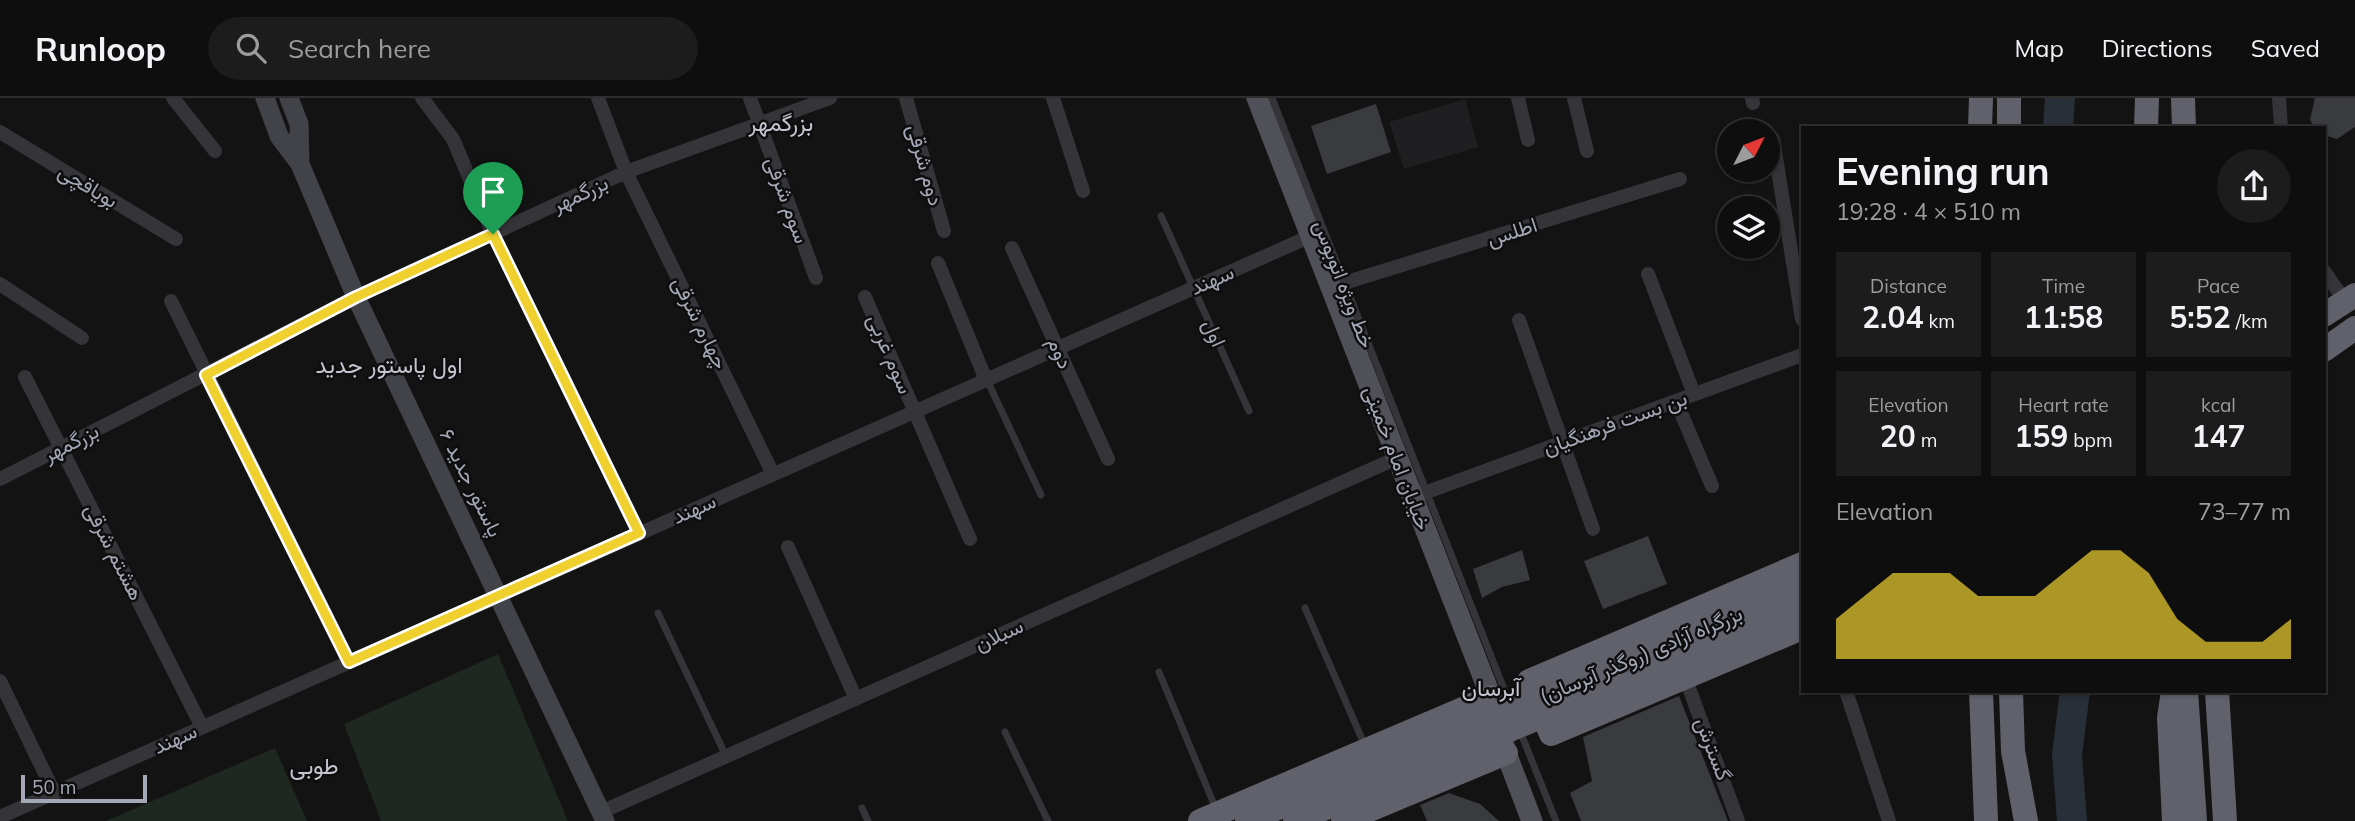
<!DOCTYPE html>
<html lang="en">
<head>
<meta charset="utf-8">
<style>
	body { margin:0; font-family:Mulish,Vazirmatn,sans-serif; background:#1c1c1d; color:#f1f3f6; height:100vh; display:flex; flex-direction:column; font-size:26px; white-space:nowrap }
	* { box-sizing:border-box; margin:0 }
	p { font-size:23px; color:#9b9c9e }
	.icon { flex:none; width:38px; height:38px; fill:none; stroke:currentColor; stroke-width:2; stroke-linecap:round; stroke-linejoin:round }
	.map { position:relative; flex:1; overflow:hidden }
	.drawer { position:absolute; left:1801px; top:28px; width:525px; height:567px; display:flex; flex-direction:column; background:#0e0e0f; border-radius:0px; box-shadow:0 2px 5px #0004,0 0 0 2px #2e2e2f }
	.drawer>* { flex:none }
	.needle { width:46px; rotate:48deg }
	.fabs { position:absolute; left:1717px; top:21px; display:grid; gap:14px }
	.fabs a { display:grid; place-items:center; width:63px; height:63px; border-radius:50%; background:#0e0e0f; box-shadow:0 2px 5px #0004,0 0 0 2px #2e2e2f; font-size:35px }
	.scale { position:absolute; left:21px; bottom:18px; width:126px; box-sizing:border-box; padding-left:7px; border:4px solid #a4a7b5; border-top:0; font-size:19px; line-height:24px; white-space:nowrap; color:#a4a7b5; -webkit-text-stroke:5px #0e0e0f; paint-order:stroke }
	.pin { position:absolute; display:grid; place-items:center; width:60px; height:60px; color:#fff; margin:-72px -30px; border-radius:50% 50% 50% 0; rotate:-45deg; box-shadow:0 0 7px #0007 }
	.pin .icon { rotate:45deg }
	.round { display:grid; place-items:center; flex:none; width:74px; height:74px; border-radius:37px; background:#1c1c1d }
	.summary { display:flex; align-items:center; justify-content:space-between; height:119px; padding:0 35px }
	h1 { font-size:38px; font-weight:700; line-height:52px }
	.metrics { display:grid; grid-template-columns:repeat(3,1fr); gap:10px; height:119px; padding:7px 35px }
	.metrics div { display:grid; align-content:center; border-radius:0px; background:#1c1c1d; text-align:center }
	.metrics b { font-size:30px; font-weight:700 }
	.metrics small { font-size:19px; font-weight:400 }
	.metrics p { font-size:19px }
	.chart { height:196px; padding:14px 35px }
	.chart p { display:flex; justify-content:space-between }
	.chart svg { width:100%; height:126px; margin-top:7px; fill:#f0d02f; opacity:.7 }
	header { display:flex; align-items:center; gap:42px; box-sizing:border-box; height:98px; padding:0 35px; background:#0e0e0f; border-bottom:2px solid #2e2e2f }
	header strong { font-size:33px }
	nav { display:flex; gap:38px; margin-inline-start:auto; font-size:24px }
	.search { width:490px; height:63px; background:#1c1c1d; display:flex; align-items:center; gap:18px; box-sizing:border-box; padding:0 24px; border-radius:38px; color:#9b9c9e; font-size:26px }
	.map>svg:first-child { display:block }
</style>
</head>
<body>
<header>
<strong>Runloop</strong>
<div class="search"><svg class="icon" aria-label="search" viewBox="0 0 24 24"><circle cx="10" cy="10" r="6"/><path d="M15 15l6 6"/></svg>Search here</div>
<nav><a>Map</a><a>Directions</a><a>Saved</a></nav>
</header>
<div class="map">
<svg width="2355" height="723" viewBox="0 0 2355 723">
	<rect width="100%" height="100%" fill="#131314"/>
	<path fill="#1f1f21" d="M1465,1L1478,49L1404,71L1389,24Z"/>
	<path fill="#1f2721" d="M498,556L568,723H381L344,626Z
		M275,650L307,723H106Z"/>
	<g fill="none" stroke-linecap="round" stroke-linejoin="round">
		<path stroke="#292f38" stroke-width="30" d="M2058,30L2060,0
			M2072,723L2067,657L2075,593"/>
	</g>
	<path fill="#3a3b3f" d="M2315,0H2355V29L2337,41L2324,37V30H2315L2310,22Z
		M1376,6L1391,54L1327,76L1311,28Z
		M1648,438L1667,486L1603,511L1584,463Z
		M1522,452L1530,482L1502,489L1482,500L1473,471Z
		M1679,598L1728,723H1581L1570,695L1592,683L1583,639Z
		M1449,695L1480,706L1499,723H1427L1420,707Z"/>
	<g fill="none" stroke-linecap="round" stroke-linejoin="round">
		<path stroke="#343439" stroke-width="7" d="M1272,0L1511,609
			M1161,118L1249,313
			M987,282L1041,397
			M1305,510L1365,648
			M658,515L726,658
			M1159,574L1216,711
			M1520,633L1556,723
			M1005,634L1048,723
			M862,710L868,723"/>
		<path stroke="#343439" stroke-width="14" d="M173,0L215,53
			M422,0L453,41L493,136L639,435
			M598,0L626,74L773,376
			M750,0L816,180
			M906,0L944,133
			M1053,0L1083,93
			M1518,0L1528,42
			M1574,0L1587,53
			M1752,0L1753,5
			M2279,0L2281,30
			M0,34L176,141
			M1773,41L1802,221
			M1012,150L1108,361
			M938,165L986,282
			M2324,173L2345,203
			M1648,176L1694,296
			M0,186L82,240
			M1331,189L1680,81
			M865,199L970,441
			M171,203L349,564
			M1519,222L1593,431
			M25,279L202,629
			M1676,303L1712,388
			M0,381L356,199L626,74L830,0
			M1411,396L1427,394L1802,257
			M788,449L856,601
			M1685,579L1738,723
			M0,583L54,694
			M1846,593L1889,723
			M601,714L1397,360
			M0,719L1311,138"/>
		<path stroke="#424249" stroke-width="19" d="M265,0L279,38L300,66L356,199L605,723
			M289,0L299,26L300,66"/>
		<path stroke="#505058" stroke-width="21" d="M1257,0L1491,599L1506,655L1532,723"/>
		<path stroke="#60616a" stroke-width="24" d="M2183,0L2184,30
			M1980,30L1981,0
			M2009,30V0
			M2146,30L2147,0
			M2324,217L2355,197
			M2324,252L2355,230
			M1609,549L1529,583L1551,636L1802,530
			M1597,560L1609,549L1802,466
			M1981,593L1986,723
			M2011,593L2013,653L2026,723
			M2173,593L2169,620L2174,723
			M2186,593L2195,723
			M2217,593L2225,723
			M1200,723L1491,599
			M1343,723L1506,655"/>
		<path stroke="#60616a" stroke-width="24" d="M1247,723L1802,489
			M1295,723L1802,508"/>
	</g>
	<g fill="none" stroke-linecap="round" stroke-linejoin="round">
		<defs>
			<path id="route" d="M493,136L639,435L349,564L206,277L356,199Z"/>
		</defs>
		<use href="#route" stroke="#fff" stroke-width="14"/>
		<use href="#route" stroke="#f0d02f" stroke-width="9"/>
	</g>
	<g text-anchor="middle" stroke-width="5" stroke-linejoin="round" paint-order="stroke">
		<g font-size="21" fill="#a4a7b5" stroke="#0e0e0f">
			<text transform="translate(925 67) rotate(74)" y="7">دوم شرقی</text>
			<text transform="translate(88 88) rotate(31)" y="7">بویاقچی</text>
			<text transform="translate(580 96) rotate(-25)" y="7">بزرگمهر</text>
			<text transform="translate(787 102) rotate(70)" y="7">سوم شرقی</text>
			<text transform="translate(1512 134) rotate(-18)" y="7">اطلس</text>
			<text transform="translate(1212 182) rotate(-24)" y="7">سهند</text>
			<text transform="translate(1344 186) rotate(69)" y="7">خط ویژه اتوبوس</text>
			<text transform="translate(700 225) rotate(64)" y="7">چهارم شرقی</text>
			<text transform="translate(1214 235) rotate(66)" y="7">اول</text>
			<text transform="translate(1060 255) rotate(66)" y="7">دوم</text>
			<text transform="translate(890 256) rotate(67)" y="7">سوم غربی</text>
			<text transform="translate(1615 325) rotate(-20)" y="7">بن بست فرهنگیان</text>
			<text transform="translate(71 345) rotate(-27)" y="7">بزرگمهر</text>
			<text transform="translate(1397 360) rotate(69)" y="7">خیابان امام خمینی</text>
			<text transform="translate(471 385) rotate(64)" y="7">پاستور جدید ۶</text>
			<text transform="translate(694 411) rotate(-24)" y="7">سهند</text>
			<text transform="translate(114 454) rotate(63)" y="7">هشتم شرقی</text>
			<text transform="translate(999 537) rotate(-24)" y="7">سبلان</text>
			<text transform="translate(1641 557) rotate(-23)" y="7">بزرگراه آزادی (روگذر آبرسان)</text>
			<text transform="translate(175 641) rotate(-24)" y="7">سهند</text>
			<text transform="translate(1713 651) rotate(69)" y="7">گسترش</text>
		</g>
		<g font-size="23" fill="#c5c6d1" stroke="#0e0e0f">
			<text x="781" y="33">بزرگمهر</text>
			<text x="389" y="275">اول پاستور جدید</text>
			<text x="1491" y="598">آبرسان</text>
			<text x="314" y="676">طوبی</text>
		</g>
	</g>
</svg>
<div class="fabs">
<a><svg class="needle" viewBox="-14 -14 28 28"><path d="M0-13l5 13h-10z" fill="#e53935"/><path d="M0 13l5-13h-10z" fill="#9b9c9e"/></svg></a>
<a><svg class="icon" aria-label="layers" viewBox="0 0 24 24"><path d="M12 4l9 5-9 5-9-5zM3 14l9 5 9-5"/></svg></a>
</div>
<div class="scale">50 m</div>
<div class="pin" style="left:493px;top:136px;background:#1e9e55"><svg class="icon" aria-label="arrive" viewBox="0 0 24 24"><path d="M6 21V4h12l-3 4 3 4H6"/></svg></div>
<section class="drawer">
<div class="summary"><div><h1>Evening run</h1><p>19:28 · 4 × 510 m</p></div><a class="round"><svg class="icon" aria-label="share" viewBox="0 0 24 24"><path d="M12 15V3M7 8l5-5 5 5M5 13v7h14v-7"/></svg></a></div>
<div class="metrics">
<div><p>Distance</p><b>2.04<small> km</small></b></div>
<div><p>Time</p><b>11:58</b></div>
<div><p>Pace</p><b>5:52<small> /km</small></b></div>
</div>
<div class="metrics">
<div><p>Elevation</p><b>20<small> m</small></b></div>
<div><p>Heart rate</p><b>159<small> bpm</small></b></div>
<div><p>kcal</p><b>147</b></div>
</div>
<div class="chart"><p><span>Elevation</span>73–77 m</p>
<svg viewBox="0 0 160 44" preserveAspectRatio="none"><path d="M0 44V30L10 22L20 14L30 14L40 14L50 22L60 22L70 22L80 14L90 6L100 6L110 14L120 30L130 38L140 38L150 38L160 30V44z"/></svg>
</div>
</section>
</div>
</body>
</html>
